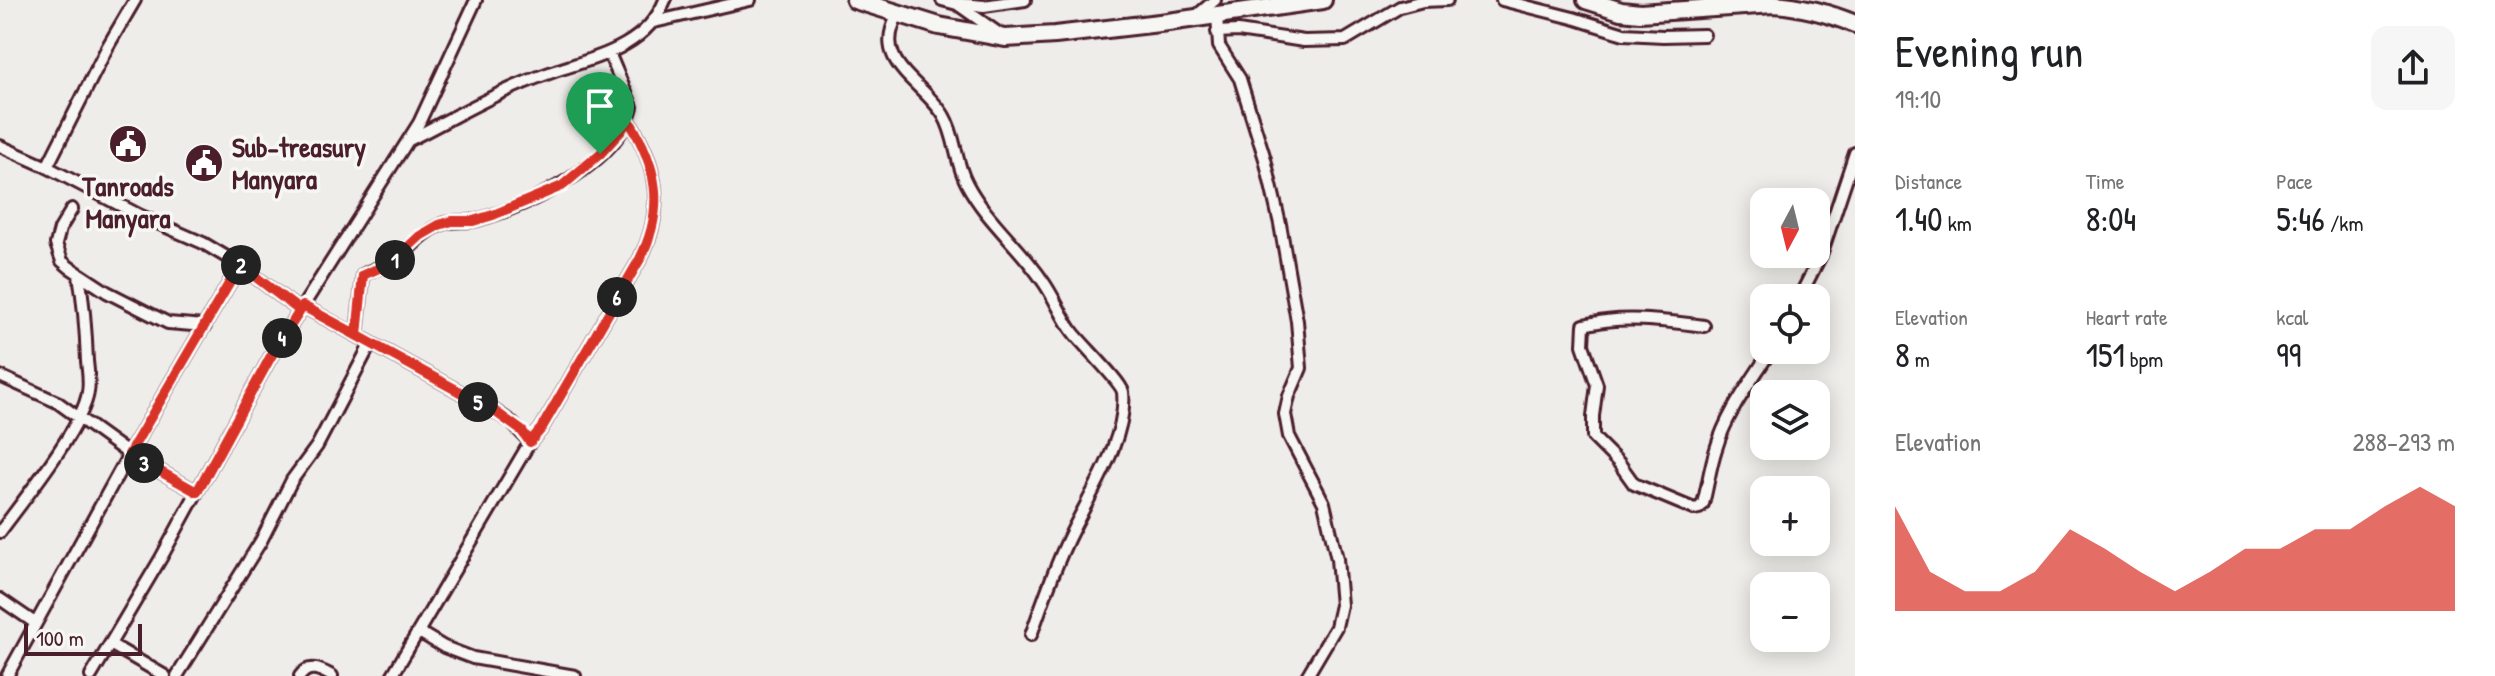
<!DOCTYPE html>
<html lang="en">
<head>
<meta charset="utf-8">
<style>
	body { margin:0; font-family:"Patrick Hand",sans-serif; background:#f6f6f6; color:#202124; height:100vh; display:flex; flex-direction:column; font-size:30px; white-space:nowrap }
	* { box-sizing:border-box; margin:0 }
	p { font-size:26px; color:#757577 }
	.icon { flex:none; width:44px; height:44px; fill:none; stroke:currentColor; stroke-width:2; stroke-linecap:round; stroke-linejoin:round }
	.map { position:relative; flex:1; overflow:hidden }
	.panel { display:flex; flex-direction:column; background:#fff; width:640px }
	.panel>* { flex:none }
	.needle { width:52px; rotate:187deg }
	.controls { position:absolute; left:1750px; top:188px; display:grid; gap:16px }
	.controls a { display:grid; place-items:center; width:80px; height:80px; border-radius:16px; background:#fff; box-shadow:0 4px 20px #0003; font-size:40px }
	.scale { position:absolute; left:24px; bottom:20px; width:118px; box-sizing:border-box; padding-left:8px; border:4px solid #4a1f2b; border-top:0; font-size:22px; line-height:28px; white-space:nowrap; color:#4a1f2b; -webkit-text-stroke:6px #f6f6f2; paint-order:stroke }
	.pin { position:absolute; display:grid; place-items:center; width:68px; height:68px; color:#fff; margin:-82px -34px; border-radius:50% 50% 50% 0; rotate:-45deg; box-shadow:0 0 8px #0007 }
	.pin .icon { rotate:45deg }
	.km { position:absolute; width:40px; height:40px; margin:-20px; border-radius:50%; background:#222; color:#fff; font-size:22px; line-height:40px; text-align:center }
	.round { display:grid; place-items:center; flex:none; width:84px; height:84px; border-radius:16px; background:#f6f6f6 }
	.headline { display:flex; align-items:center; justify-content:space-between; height:136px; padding:0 40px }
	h1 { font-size:44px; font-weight:600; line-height:60px }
	.stats { display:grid; grid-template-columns:repeat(3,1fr); gap:12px; height:136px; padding:8px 40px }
	.stats div { display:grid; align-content:center }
	.stats b { font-size:34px; font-weight:600 }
	.stats small { font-size:22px; font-weight:400 }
	.stats p { font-size:22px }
	.chart { height:224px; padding:16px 40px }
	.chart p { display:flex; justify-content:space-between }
	.chart svg { width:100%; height:144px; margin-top:8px; fill:#d93025; opacity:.7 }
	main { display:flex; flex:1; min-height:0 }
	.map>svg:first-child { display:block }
</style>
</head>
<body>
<main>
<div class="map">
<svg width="1855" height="676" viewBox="0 0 1855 676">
	<rect width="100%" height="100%" fill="#efedea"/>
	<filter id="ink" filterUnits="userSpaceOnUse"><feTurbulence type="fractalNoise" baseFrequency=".0125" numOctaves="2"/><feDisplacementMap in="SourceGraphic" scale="16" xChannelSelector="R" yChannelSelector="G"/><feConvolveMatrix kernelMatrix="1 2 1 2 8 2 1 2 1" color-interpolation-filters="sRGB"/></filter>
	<g filter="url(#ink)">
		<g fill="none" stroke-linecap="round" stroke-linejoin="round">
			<defs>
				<path id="minor" d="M942,0L957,4L1001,35
					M1502,0L1573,18L1624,34L1663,36L1704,35
					M960,4L984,6L1025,0
					M898,15C870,63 924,82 944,116C956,136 955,163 967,184C986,220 1020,247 1042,280C1054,296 1061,316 1073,332C1082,344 1121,382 1123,392C1128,441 1085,501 1066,544C1052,574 1042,605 1031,635
					M1217,15L1219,46L1240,79L1265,159L1280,224L1297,321L1301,368L1289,396L1285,414L1289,436L1324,503L1337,559L1341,605L1336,627L1307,676
					M1195,17L1215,0
					M654,22L750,0
					M1217,32L1238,31L1304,41L1345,40L1400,7L1423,1L1447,0
					M409,140C441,124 472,106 503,92C520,84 538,77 555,71C598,57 647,46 665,0
					M0,146L47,167L139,215L203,243L240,265L299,310
					M47,167L108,46L135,0
					M72,209L60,229L56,244L62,261L69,267L107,292L168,323L205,326
					M1799,298L1821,255L1855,153
					M303,306L493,410L511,422L530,442L392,676
					M1704,326C1666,321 1622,315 1584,325L1583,345L1597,385L1593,416V437L1619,463L1634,484L1694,509L1699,508L1703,504C1708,485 1710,467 1716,449C1727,412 1751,382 1771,350
					M357,335L363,275C374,268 387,266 397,259C412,247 422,233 440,225C452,219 465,223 477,220C529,206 618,164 632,107L609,53
					M0,376L57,402L129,454L197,492
					M530,442L541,429L640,259C666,208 657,165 628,119
					M0,532C22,502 84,425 88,392C90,382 88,371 87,361C86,332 84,304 79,275
					M0,599L35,623
					M419,632L444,647L473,658L575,676
					M110,644L165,676
					M7,676L129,454L240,265
					M91,676L161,558L270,358L419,123L476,0
					M177,676L261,541L292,480L317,446L371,343
					M300,676C309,663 321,670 332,676"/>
				<path id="trunk" d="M855,0L939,26L1005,38L1055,35L1168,22L1323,0
					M1586,0L1621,11L1640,13L1774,4C1803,6 1828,13 1855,24"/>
			</defs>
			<use href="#minor" stroke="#4a1f2b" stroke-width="16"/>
			<use href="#trunk" stroke="#4a1f2b" stroke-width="22"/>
			<use href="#minor" stroke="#f6f6f2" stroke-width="10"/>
			<use href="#trunk" stroke="#f6f6f2" stroke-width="16"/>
		</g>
	</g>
	<g fill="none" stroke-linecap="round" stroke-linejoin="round" filter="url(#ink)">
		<defs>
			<path id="route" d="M600,154L562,186L493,215L473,221H452L439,225L420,236L391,263L363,275L357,335L303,306L299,310L240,265L129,454L197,492L270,358L303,306L493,410L522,431L530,442L541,429L640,259C666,207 657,166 628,119L621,131L600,154"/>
		</defs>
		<use href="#route" stroke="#fff" stroke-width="16"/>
		<use href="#route" stroke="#d93025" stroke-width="10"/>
	</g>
	<defs>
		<symbol id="civic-disc" viewBox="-11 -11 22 22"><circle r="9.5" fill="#4a1f2b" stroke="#f6f6f2"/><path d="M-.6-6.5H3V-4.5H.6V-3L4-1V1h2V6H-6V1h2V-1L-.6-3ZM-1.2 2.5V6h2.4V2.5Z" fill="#fff"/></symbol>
	</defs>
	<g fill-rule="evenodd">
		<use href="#civic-disc" x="106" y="122" width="44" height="44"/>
		<use href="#civic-disc" x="182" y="141" width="44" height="44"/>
	</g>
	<g text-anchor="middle" stroke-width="7" stroke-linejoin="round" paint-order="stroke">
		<g font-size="28" font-weight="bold" fill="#4a1f2b" stroke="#f6f6f2" text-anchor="start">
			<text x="232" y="157">Sub-treasury<tspan x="232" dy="32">Manyara</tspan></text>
			<text x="128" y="196" text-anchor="middle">Tanroads<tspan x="128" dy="32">Manyara</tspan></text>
		</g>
	</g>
</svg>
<div class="controls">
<a><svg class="needle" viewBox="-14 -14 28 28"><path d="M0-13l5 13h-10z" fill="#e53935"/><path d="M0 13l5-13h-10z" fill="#757577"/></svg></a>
<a><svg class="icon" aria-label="locate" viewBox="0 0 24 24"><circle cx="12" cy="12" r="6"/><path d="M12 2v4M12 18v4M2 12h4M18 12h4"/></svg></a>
<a><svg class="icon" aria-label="layers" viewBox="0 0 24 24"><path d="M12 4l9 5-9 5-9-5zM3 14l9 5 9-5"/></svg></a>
<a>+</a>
<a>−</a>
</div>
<div class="scale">100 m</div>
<div class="pin" style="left:600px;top:154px;background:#1e9e55"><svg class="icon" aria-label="arrive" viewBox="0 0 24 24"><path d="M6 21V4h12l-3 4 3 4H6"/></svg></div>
<b class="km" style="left:395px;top:260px">1</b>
<b class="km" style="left:241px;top:265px">2</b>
<b class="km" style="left:144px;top:463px">3</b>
<b class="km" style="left:282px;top:338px">4</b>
<b class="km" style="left:478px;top:402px">5</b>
<b class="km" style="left:617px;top:297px">6</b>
</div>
<section class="panel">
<div class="headline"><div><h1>Evening run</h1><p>19:10</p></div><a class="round"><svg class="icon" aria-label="share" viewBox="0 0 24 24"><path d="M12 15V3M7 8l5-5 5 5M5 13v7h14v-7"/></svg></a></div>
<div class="stats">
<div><p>Distance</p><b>1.40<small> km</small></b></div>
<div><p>Time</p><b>8:04</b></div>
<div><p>Pace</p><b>5:46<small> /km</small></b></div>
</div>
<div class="stats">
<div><p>Elevation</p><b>8<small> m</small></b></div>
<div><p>Heart rate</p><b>151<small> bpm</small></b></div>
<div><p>kcal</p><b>99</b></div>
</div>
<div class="chart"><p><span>Elevation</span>288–293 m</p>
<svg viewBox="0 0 160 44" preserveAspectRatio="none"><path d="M0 44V12L10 32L20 38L30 38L40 32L50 19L60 25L70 32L80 38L90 32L100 25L110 25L120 19L130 19L140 12L150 6L160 12V44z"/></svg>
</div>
</section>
</main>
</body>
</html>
